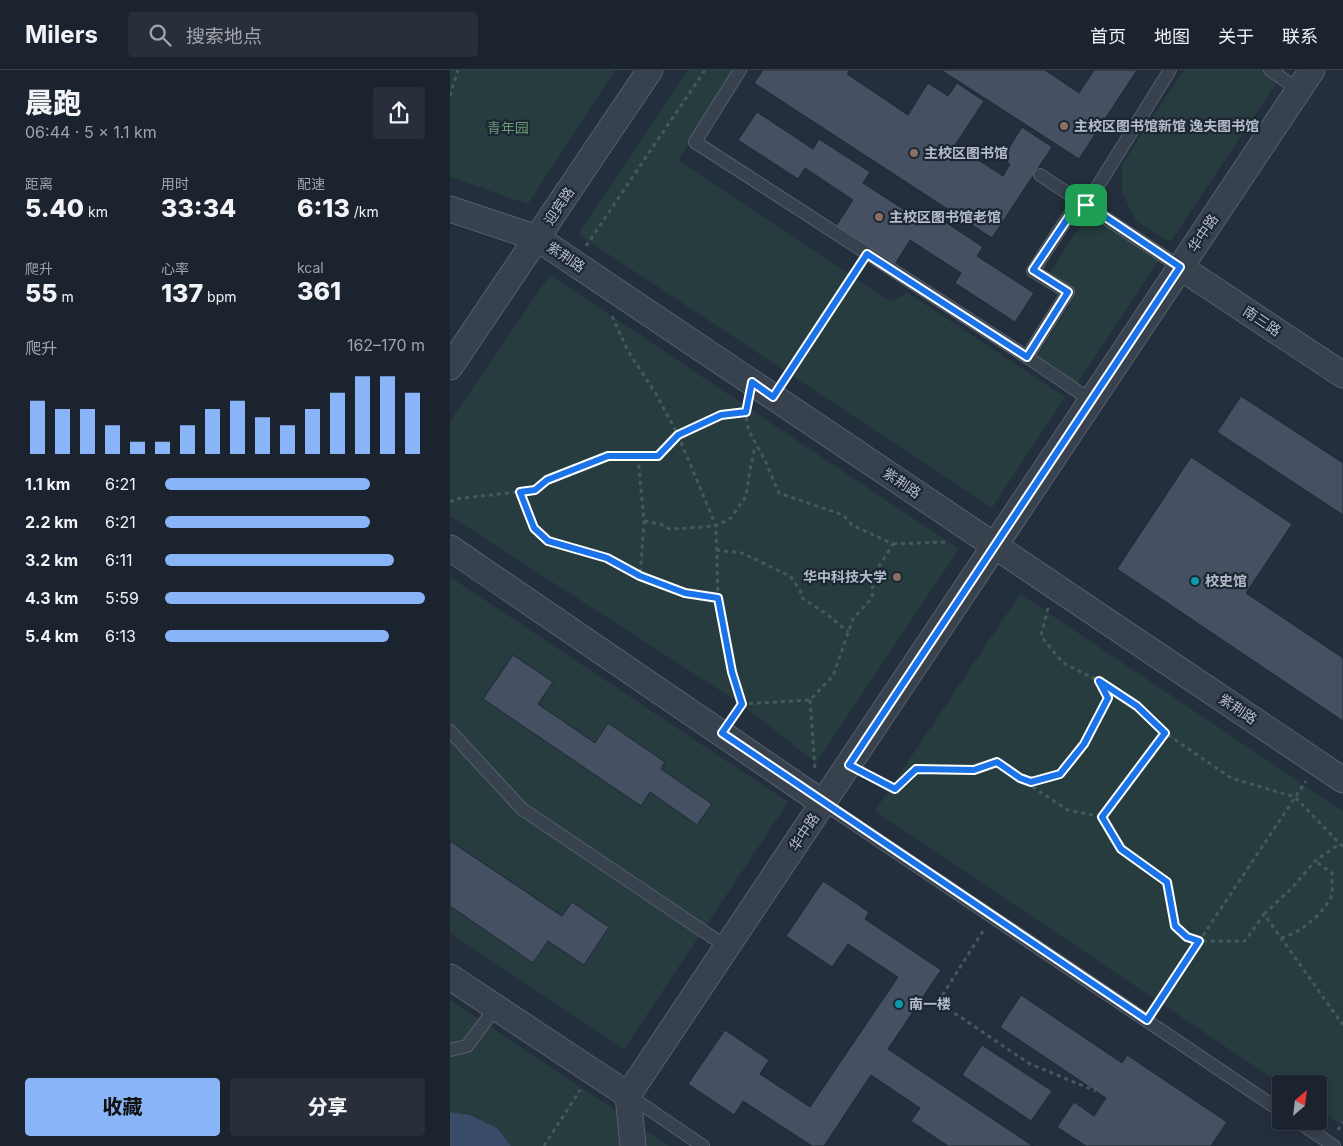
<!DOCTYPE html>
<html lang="zh">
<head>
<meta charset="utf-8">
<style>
	body { margin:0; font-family:Inter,"Noto Sans SC",sans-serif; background:#282f3a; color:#f1f3f6; height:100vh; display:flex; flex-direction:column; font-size:19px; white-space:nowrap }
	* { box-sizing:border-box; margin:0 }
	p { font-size:16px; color:#a0a4aa }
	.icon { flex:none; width:28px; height:28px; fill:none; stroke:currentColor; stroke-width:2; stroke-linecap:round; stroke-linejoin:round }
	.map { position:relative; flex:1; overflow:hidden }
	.drawer { display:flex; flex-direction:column; background:#1b232e; width:450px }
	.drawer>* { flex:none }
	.needle { width:32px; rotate:28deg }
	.fabs { position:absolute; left:822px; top:1005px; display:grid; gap:10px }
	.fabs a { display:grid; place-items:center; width:55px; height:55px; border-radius:5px; background:#1b232e; box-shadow:0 2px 12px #0003,0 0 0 1px #39404a; font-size:25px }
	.pin { position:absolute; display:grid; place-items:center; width:42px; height:42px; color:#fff; margin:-21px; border-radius:10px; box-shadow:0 2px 8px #0006 }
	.round { display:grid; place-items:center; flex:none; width:52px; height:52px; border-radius:5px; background:#282f3a }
	.overview { display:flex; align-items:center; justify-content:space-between; height:85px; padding:0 25px }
	h1 { font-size:28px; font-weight:800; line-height:38px }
	.metrics { display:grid; grid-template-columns:repeat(3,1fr); gap:8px; height:85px; padding:5px 25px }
	.metrics div { display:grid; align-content:center }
	.metrics b { font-size:25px; font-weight:800 }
	.metrics small { font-size:14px; font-weight:400 }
	.metrics p { font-size:14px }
	.chart { height:140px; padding:10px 25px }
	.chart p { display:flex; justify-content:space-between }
	.chart svg { width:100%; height:90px; margin-top:5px; stroke:#8ab4f8; stroke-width:6 }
	.primary-button { display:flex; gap:10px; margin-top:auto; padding:10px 25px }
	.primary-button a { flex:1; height:58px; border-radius:5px; background:#8ab4f8; color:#111; font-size:20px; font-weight:800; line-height:58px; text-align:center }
	.primary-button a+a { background:#282f3a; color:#f1f3f6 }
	ul { padding:0 25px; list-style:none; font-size:16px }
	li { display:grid; grid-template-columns:80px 60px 1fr; align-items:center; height:38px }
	li i { height:12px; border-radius:6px; background:#8ab4f8 }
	header { display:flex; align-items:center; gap:30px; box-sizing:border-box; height:70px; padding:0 25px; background:#1b232e; border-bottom:1px solid #39404a }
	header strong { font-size:24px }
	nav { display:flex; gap:28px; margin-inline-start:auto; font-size:18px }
	.search { width:350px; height:45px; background:#282f3a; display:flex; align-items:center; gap:12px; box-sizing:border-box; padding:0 18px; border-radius:5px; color:#a0a4aa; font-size:19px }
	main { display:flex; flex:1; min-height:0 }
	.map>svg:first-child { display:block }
</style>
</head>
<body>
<header>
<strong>Milers</strong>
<div class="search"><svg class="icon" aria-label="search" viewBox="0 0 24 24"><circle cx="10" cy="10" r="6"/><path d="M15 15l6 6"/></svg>搜索地点</div>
<nav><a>首页</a><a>地图</a><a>关于</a><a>联系</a></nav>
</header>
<main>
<section class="drawer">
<div class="overview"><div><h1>晨跑</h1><p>06:44 · 5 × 1.1 km</p></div><a class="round"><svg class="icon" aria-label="share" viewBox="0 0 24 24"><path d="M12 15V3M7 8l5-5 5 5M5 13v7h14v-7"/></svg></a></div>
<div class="metrics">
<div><p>距离</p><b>5.40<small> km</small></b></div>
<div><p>用时</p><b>33:34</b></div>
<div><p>配速</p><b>6:13<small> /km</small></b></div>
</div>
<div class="metrics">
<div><p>爬升</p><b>55<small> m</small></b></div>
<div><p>心率</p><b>137<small> bpm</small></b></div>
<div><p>kcal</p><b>361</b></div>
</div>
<div class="chart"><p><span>爬升</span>162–170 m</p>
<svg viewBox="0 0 160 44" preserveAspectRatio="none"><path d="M5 44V18M15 44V22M25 44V22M35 44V30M45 44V38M55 44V38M65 44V30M75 44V22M85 44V18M95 44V26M105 44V30M115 44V22M125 44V14M135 44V6M145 44V6M155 44V14"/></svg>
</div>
<ul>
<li><b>1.1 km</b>6:21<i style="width:79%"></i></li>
<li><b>2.2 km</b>6:21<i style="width:79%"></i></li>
<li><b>3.2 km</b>6:11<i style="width:88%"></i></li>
<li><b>4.3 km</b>5:59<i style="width:100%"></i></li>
<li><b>5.4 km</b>6:13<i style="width:86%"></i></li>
</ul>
<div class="primary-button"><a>收藏</a><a>分享</a></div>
</section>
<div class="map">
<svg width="893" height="1076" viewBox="0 0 893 1076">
	<rect width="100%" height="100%" fill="#242f3e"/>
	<path fill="#263c3f" d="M0,0H165L78,134L0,107Z
		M238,0H288L228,90L440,231L458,223L615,327L542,438L128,164Z
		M734,0H816L829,9L720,172L686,151L672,122V95L694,60Z
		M639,142L711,187L627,314L586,288L621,234L592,215Z
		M100,205L509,479L366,693L291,634L0,446V351Z
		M0,507L338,732L174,979L0,863Z
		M570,524L893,741V1055L869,1039V1014H831L425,741Z
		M0,930L219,1076H61L47,1058L20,1045L0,1042Z"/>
	<path fill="#394c67" d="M0,1042L20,1045L47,1058L61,1076H0Z"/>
	<path fill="#455162" stroke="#1f2835" d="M313,0H400L397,4L458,45L478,13L498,26L507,13L534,31L505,75L553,106L560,94L552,89L572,57L602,77L542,168L304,13Z
		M491,0H595L629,23L644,0H687L629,89Z
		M307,42L363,79L369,69L420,102L413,113L473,152L480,142L533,177L527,186L584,223L565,252L505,213L511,203L460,170L445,194L386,156L403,130L355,98L348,109L288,70Z
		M791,326L893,393V445L767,362Z
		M741,387L842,454L796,523L893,588V651L667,499Z
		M63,585L103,612L88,634L145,673L158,653L215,692L211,699L262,734L247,755L200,722L191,736L33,629Z
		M0,771L112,846L122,832L159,857L134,895L98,871L83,893L0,836Z
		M373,811L419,842L415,849L491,900L438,979L583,1076H498L461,1051L470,1038L421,1005L374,1076H362L293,1031L284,1045L238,1014L275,960L319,990L310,1004L360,1037L448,907L398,874L382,897L336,866Z
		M571,925L672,993L677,985L777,1052L761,1076H636L607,1057L624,1032L644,1046L656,1028L550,957Z
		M532,975L602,1021L581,1051L512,1005Z"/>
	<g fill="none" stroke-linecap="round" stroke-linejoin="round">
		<defs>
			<path id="lane" d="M290,0L245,72L577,287L618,222L583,201L629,130
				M820,0L849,20
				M590,105L730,197
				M636,135L720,0
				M577,287L642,331
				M0,661L72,739L277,877
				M373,733L831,1041
				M0,980L17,976L46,937
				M178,1025L253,1076
				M847,1051L884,1076"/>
			<path id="street" d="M0,139L87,168L893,710
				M730,197L893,305
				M0,297L200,0
				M0,478L373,733
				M0,907L178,1025
				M178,1025L862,0
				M178,1025L183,1076"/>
		</defs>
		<use href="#lane" stroke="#565f6c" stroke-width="14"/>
		<use href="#street" stroke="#565f6c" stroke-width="27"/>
		<path stroke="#44595c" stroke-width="3" stroke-dasharray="4 4" stroke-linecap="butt" d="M0,26L8,0
			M136,176L255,0
			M162,246L178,281L206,324L228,365L266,456L268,528L282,602L291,634L284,645
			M335,309L409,197
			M188,387L194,451L190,507
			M70,422L84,458L99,471L157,488L190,507L235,523L268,528
			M0,432L5,429L85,420L97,410L158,386H208L228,365L271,345L296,342
			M194,451L210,454L220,459L266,456L281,448L296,426L300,400L305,376
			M443,474L497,472
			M266,480L292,483L340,506L350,520L352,528L378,545L398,562
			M598,538L591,566L613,593L649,611L687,636L715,663L781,708L845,727L893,777
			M360,630L365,700
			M291,634L360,630L383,606L403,549L422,528L423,506L443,474L402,455L393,445L329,423C323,410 318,396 311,383C302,366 294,357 297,335
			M417,704L445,719L466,699L524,700L547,692L569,708L581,712L610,704L634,674L658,628L650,612
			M569,708L618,740L652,747L671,779L717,812C719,823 721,845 725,855C735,877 775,870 795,871L814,844L893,955
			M652,747L715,663
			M814,844L842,818L865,791L889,774
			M533,861L488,932L580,994L646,1021
			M831,868C849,864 873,844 881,827C883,820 882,810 882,803L865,791
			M704,939L856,711
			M888,1060L893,1052
			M94,1076L130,1020"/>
		<use href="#lane" stroke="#38414e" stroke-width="12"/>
		<use href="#street" stroke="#38414e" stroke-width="25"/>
	</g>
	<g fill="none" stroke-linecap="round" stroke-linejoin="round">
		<defs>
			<path id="route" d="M630,130L730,197L399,695L445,719L466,699L524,700L547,692L570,708L581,712L610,704L634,674L658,628L649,611L687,636L715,663L652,747L671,779L717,812L725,856L737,867L749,871L697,950L272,663L292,634L282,602L268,528L235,523L190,506L157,488L98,471L84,458L70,422L85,420L97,410L158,386H208L228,365L271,345L296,342L302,312L323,327L417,184L577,287L618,222L583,200Z"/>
		</defs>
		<use href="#route" stroke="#fff" stroke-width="10"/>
		<use href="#route" stroke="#1a73e8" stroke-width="6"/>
	</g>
	<g fill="#8d6e63" stroke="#1d2633" stroke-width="2">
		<circle cx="614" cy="56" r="5"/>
		<circle cx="464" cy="83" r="5"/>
		<circle cx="429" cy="147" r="5"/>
		<circle cx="447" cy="507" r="5"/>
	</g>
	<g fill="#0f9aa8" stroke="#1d2633" stroke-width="2">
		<circle cx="745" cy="511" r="5"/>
		<circle cx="449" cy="934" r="5"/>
	</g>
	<g text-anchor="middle" stroke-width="4.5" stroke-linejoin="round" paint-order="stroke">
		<g font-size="14" font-weight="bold" fill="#b4bcc9" stroke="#1d2633" text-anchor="start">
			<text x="624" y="61">主校区图书馆新馆 逸夫图书馆</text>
			<text x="474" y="88">主校区图书馆</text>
			<text x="439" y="152">主校区图书馆老馆</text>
			<text x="437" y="512" text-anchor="end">华中科技大学</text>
			<text x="755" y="516">校史馆</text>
			<text x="459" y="939">南一楼</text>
		</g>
		<g font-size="14" fill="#6b9a76" stroke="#1d2633">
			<text x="58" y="63">青年园</text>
		</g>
		<g font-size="14" fill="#b4bcc9" stroke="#1d2633">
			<text transform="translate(109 136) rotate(-56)" y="5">迎宾路</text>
			<text transform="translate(753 163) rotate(-56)" y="5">华中路</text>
			<text transform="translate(116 187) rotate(34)" y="5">紫荆路</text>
			<text transform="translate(812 251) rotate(34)" y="5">南三路</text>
			<text transform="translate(452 413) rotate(34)" y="5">紫荆路</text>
			<text transform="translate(788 639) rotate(34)" y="5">紫荆路</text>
			<text transform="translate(354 762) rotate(-56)" y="5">华中路</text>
		</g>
	</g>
</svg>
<div class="fabs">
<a><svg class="needle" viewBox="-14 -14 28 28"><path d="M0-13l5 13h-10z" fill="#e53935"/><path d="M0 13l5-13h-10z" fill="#a0a4aa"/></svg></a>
</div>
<div class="pin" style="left:636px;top:135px;background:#1e9e55"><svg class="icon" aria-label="arrive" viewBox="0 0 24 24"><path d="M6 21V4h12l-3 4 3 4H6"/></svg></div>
</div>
</main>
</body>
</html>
